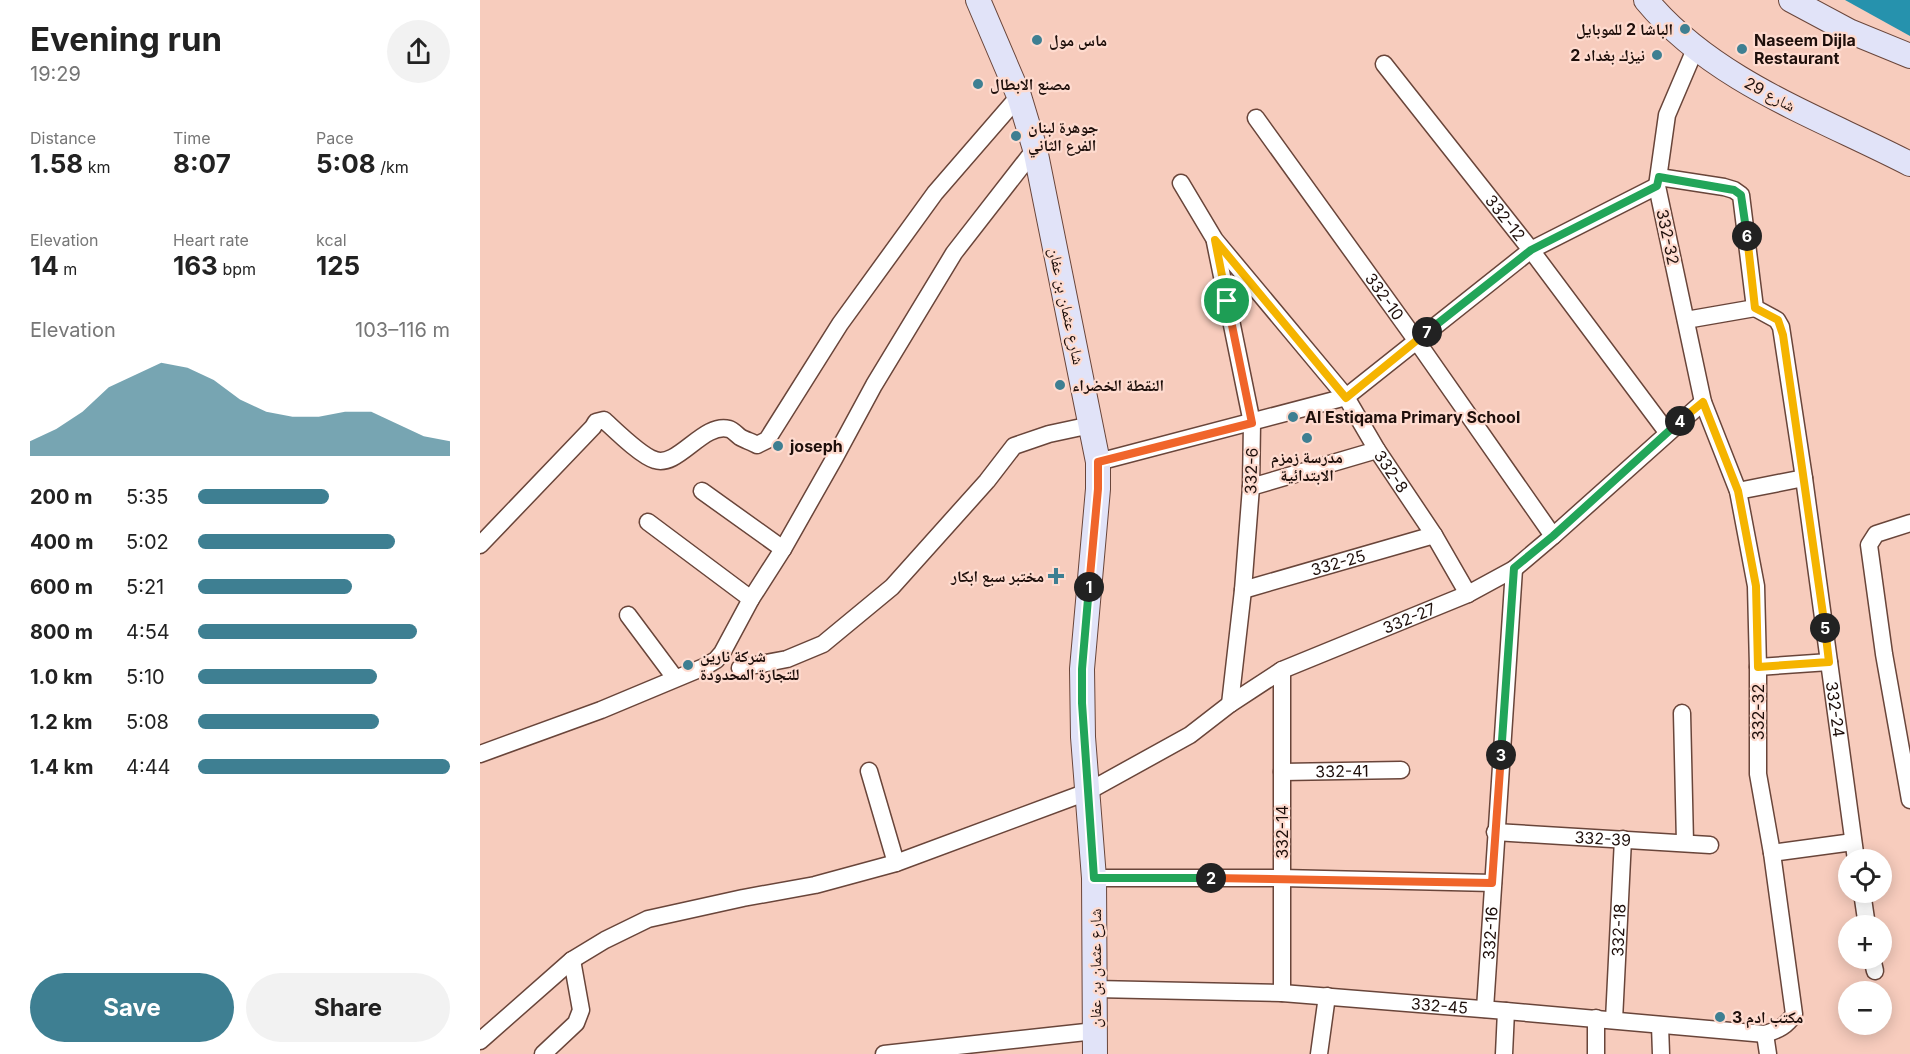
<!DOCTYPE html>
<html lang="en">
<head>
<meta charset="utf-8">
<style>
	body { margin:0; font-family:Inter,"Noto Naskh Arabic",sans-serif; background:#f2f2f2; color:#222; height:100vh; display:flex; flex-direction:column; font-size:22px; white-space:nowrap }
	* { box-sizing:border-box; margin:0 }
	p { font-size:20px; color:#767676 }
	.icon { flex:none; width:33px; height:33px; fill:none; stroke:currentColor; stroke-width:2; stroke-linecap:round; stroke-linejoin:round }
	.map { position:relative; flex:1; overflow:hidden }
	.panel { display:flex; flex-direction:column; background:#fff; width:480px }
	.panel>* { flex:none }
	.tools { position:absolute; left:1358px; top:849px; display:grid; gap:12px }
	.tools a { display:grid; place-items:center; width:54px; height:54px; border-radius:50%; background:#fff; box-shadow:0 3px 15px #0003; font-size:30px }
	.pin { position:absolute; display:grid; place-items:center; width:51px; height:51px; color:#fff; margin:-26px; border:3px solid #fff; border-radius:50%; box-shadow:0 2px 6px #0007 }
	.km { position:absolute; width:30px; height:30px; margin:-15px; border-radius:50%; background:#222; color:#fff; font-size:16px; line-height:30px; text-align:center }
	.round { display:grid; place-items:center; flex:none; width:63px; height:63px; border-radius:32px; background:#f2f2f2 }
	.headline { display:flex; align-items:center; justify-content:space-between; height:102px; padding:0 30px }
	h1 { font-size:33px; font-weight:700; line-height:45px }
	.stats { display:grid; grid-template-columns:repeat(3,1fr); gap:9px; height:102px; padding:6px 30px }
	.stats div { display:grid; align-content:center }
	.stats b { font-size:26px; font-weight:700 }
	.stats small { font-size:16px; font-weight:400 }
	.stats p { font-size:16px }
	.chart { height:168px; padding:12px 30px }
	.chart p { display:flex; justify-content:space-between }
	.chart svg { width:100%; height:108px; margin-top:6px; fill:#3e7f92; opacity:.7 }
	.cta { display:flex; gap:12px; margin-top:auto; padding:12px 30px }
	.cta a { flex:1; height:69px; border-radius:36px; background:#3e7f92; color:#fff; font-size:24px; font-weight:700; line-height:69px; text-align:center }
	.cta a+a { background:#f2f2f2; color:#222 }
	ul { padding:0 30px; list-style:none; font-size:20px }
	li { display:grid; grid-template-columns:96px 72px 1fr; align-items:center; height:45px }
	li i { height:15px; border-radius:8px; background:#3e7f92 }
	main { display:flex; flex:1; min-height:0 }
	.map>svg:first-child { display:block }
</style>
</head>
<body>
<main>
<section class="panel">
<div class="headline"><div><h1>Evening run</h1><p>19:29</p></div><a class="round"><svg class="icon" aria-label="share" viewBox="0 0 24 24"><path d="M12 15V3M7 8l5-5 5 5M5 13v7h14v-7"/></svg></a></div>
<div class="stats">
<div><p>Distance</p><b>1.58<small> km</small></b></div>
<div><p>Time</p><b>8:07</b></div>
<div><p>Pace</p><b>5:08<small> /km</small></b></div>
</div>
<div class="stats">
<div><p>Elevation</p><b>14<small> m</small></b></div>
<div><p>Heart rate</p><b>163<small> bpm</small></b></div>
<div><p>kcal</p><b>125</b></div>
</div>
<div class="chart"><p><span>Elevation</span>103–116 m</p>
<svg viewBox="0 0 160 44" preserveAspectRatio="none"><path d="M0 44V38L10 33L20 26L30 16L40 11L50 6L60 8L70 13L80 21L90 26L100 28L110 28L120 26L130 26L140 31L150 36L160 38V44z"/></svg>
</div>
<ul>
<li><b>200 m</b>5:35<i style="width:52%"></i></li>
<li><b>400 m</b>5:02<i style="width:78%"></i></li>
<li><b>600 m</b>5:21<i style="width:61%"></i></li>
<li><b>800 m</b>4:54<i style="width:87%"></i></li>
<li><b>1.0 km</b>5:10<i style="width:71%"></i></li>
<li><b>1.2 km</b>5:08<i style="width:72%"></i></li>
<li><b>1.4 km</b>4:44<i style="width:100%"></i></li>
</ul>
<div class="cta"><a>Save</a><a>Share</a></div>
</section>
<div class="map">
<svg width="1430" height="1054" viewBox="0 0 1430 1054">
	<rect width="100%" height="100%" fill="#f7ccbd"/>
	<path fill="#2692ad" d="M1365,0H1430V36Z"/>
	<g fill="none" stroke-linecap="round" stroke-linejoin="round">
		<defs>
			<g id="street">
				<path id="s1" d="M904,64L1051,250L1187,432"/>
				<path id="s2" d="M776,118L936,340L1073,536"/>
				<path id="s3" d="M1179,177L1244,187L1254,190L1261,195L1275,308L1297,320L1301,327L1324,478L1376,860"/>
				<path id="s4" d="M701,183L735,240L866,397L897,450L954,535L988,594"/>
				<path d="M735,242L772,423L771,487L763,590L750,704"/>
				<path d="M1206,320L1275,308"/>
				<path d="M618,462L866,397L1051,250L1177,186"/>
				<path d="M771,487L897,450"/>
				<path d="M222,491L303,549"/>
				<path d="M1258,491L1324,478"/>
				<path d="M168,522L271,599"/>
				<path d="M1430,523L1396,534L1389,545L1404,654L1430,800"/>
				<path d="M0,545L113,427L116,422L124,420C135,430 161,456 175,460C198,468 223,422 249,429C253,430 257,435 260,437C265,440 272,442 277,445L287,440L360,324L455,193L539,96"/>
				<path id="s5" d="M763,590L954,535"/>
				<path d="M148,615L195,678"/>
				<path d="M1278,667L1349,662"/>
				<path d="M260,668L307,659L343,644L412,587L507,481L534,446L569,434L611,425"/>
				<path d="M802,670V993"/>
				<path d="M1202,713L1205,843"/>
				<path d="M0,754L121,710L224,667L236,660L242,653L271,599L303,549L354,459L394,385L474,253L555,149"/>
				<path d="M389,771L416,863"/>
				<path id="s6" d="M802,772L921,770"/>
				<path id="s7" d="M1015,832L1230,845"/>
				<path d="M1292,853L1373,842"/>
				<path d="M614,878H802L1013,883"/>
				<path d="M1382,892L1387,926"/>
				<path d="M1392,958L1395,971"/>
				<path id="s8" d="M615,989L802,993L1026,1011L1285,1034C1298,1030 1307,1026 1314,1014L1292,853L1278,774V667L1276,586L1258,491L1223,402L1177,186L1187,115L1216,47"/>
				<path id="s9" d="M1005,1009L1034,569"/>
				<path id="s10" d="M1134,1020L1143,839"/>
				<path d="M1180,1025L1181,1054"/>
				<path d="M1285,1034L1288,1054"/>
				<path id="s11" d="M0,1041L92,960L125,940L168,919L263,898L335,885L416,863L607,792L710,735L750,704L802,670L988,594L1034,569L1073,536L1223,402"/>
				<path d="M63,1054L96,1023L101,1010L92,960"/>
				<path d="M404,1054L615,1031"/>
				<path d="M839,1054L847,996"/>
				<path d="M1024,1054L1026,1011"/>
				<path d="M1116,1054V1018"/>
			</g>
			<path id="secondary" d="M498,0L539,96L555,149L618,462V489L602,669L603,737L614,878L615,1054
				M1166,0C1233,81 1339,117 1430,164
				M1311,0L1369,31L1430,56"/>
		</defs>
		<use href="#street" stroke="#69453a" stroke-width="19"/>
		<use href="#secondary" stroke="#69453a" stroke-width="26"/>
		<use href="#street" stroke="#fff" stroke-width="16"/>
		<use href="#secondary" stroke="#e1e3f8" stroke-width="24"/>
	</g>
	<g fill="none" stroke-linecap="round" stroke-linejoin="round">
		<defs>
			<path id="split-1" d="M609,587L618,489V462L772,423L747,301"/>
			<path id="split-2" d="M609,587L602,669V703L614,878H731"/>
			<path id="split-3" d="M731,878L1012,883L1021,755"/>
			<path id="split-4" d="M1021,755L1034,568L1073,536L1200,421"/>
			<path id="split-5" d="M1200,421L1223,402L1258,491L1276,586L1278,667L1349,662L1345,628"/>
			<path id="split-6" d="M1267,236L1275,308L1298,320L1303,335L1345,628"/>
			<path id="split-7" d="M947,332L1051,250L1177,186L1179,177L1254,190L1261,195L1267,236"/>
			<path id="split-8" d="M747,301L735,240L866,398L947,332"/>
		</defs>
		<use href="#split-1" stroke="#fff" stroke-width="12"/>
		<use href="#split-2" stroke="#fff" stroke-width="12"/>
		<use href="#split-3" stroke="#fff" stroke-width="12"/>
		<use href="#split-4" stroke="#fff" stroke-width="12"/>
		<use href="#split-5" stroke="#fff" stroke-width="12"/>
		<use href="#split-6" stroke="#fff" stroke-width="12"/>
		<use href="#split-7" stroke="#fff" stroke-width="12"/>
		<use href="#split-8" stroke="#fff" stroke-width="12"/>
		<use href="#split-1" stroke="#f0652b" stroke-width="8"/>
		<use href="#split-2" stroke="#22a559" stroke-width="8"/>
		<use href="#split-3" stroke="#f0652b" stroke-width="8"/>
		<use href="#split-4" stroke="#22a559" stroke-width="8"/>
		<use href="#split-5" stroke="#f5b400" stroke-width="8"/>
		<use href="#split-6" stroke="#f5b400" stroke-width="8"/>
		<use href="#split-7" stroke="#22a559" stroke-width="8"/>
		<use href="#split-8" stroke="#f5b400" stroke-width="8"/>
	</g>
	<g fill="#3e7f92" stroke="#fedbcf" stroke-width="2">
		<circle cx="1205" cy="29" r="6"/>
		<circle cx="557" cy="40" r="6"/>
		<circle cx="1262" cy="49" r="6"/>
		<circle cx="1177" cy="55" r="6"/>
		<circle cx="498" cy="84" r="6"/>
		<circle cx="536" cy="136" r="6"/>
		<circle cx="580" cy="385" r="6"/>
		<circle cx="813" cy="417" r="6"/>
		<circle cx="827" cy="438" r="6"/>
		<circle cx="298" cy="446" r="6"/>
		<path d="M573 567h6v6h6v6h-6v6h-6v-6h-6v-6h6z"/>
		<circle cx="208" cy="665" r="6"/>
		<circle cx="1240" cy="1017" r="6"/>
	</g>
	<g text-anchor="middle" stroke-width="4.5" stroke-linejoin="round" paint-order="stroke">
		<g font-size="16" font-weight="bold" fill="#1e0f0b" stroke="#fedbcf" text-anchor="start">
			<text x="1193" y="35" text-anchor="end">الباشا 2 للموبايل</text>
			<text x="569" y="46">ماس مول</text>
			<text x="1274" y="46">Naseem Dijla<tspan x="1274" dy="18">Restaurant</tspan></text>
			<text x="1165" y="61" text-anchor="end">نيزك بغداد 2</text>
			<text x="510" y="90">مصنع الابطال</text>
			<text x="548" y="133">جوهرة لبنان<tspan x="548" dy="18">الفرع الثاني</tspan></text>
			<text x="592" y="391">النقطة الخضراء</text>
			<text x="825" y="423">Al Estiqama Primary School</text>
			<text x="310" y="452">joseph</text>
			<text x="827" y="463" text-anchor="middle">مدرسة زمزم<tspan x="827" dy="18">الابتدائية</tspan></text>
			<text x="564" y="582" text-anchor="end">مختبر سبع ابكار</text>
			<text x="220" y="662">شركة نارين<tspan x="220" dy="18">للتجارة المحدودة</tspan></text>
			<text x="1252" y="1023">مكتب ادم 3</text>
		</g>
		<g font-size="16" fill="#1e0f0b" stroke="#fedbcf">
			<text transform="translate(1290 94) rotate(28)" y="6">شارع 29</text>
			<text dy="6" stroke="none"><textPath href="#s1" startOffset="196">332-12</textPath></text>
			<text transform="translate(1188 237) rotate(78)" y="6">332-32</text>
			<text dy="6" stroke="none"><textPath href="#s2" startOffset="220">332-10</textPath></text>
			<text transform="translate(587 306) rotate(78)" y="6">شارع عثمان بن عفان</text>
			<text transform="translate(771 471) rotate(-88)" y="6">332-6</text>
			<text dy="6" stroke="none"><textPath href="#s4" startOffset="358">332-8</textPath></text>
			<text dy="6" stroke="none"><textPath href="#s5" startOffset="99">332-25</textPath></text>
			<text dy="6" stroke="none"><textPath href="#s11" startOffset="1035">332-27</textPath></text>
			<text dy="6" stroke="none"><textPath href="#s3" startOffset="618">332-24</textPath></text>
			<text transform="translate(1278 712) rotate(-90)" y="6">332-32</text>
			<text dy="6" stroke="none"><textPath href="#s6" startOffset="60">332-41</textPath></text>
			<text transform="translate(802 832) rotate(-90)" y="6">332-14</text>
			<text dy="6" stroke="none"><textPath href="#s7" startOffset="108">332-39</textPath></text>
			<text dy="6" stroke="none"><textPath href="#s10" startOffset="90">332-18</textPath></text>
			<text dy="6" stroke="none"><textPath href="#s9" startOffset="76">332-16</textPath></text>
			<text transform="translate(615 968) rotate(-90)" y="6">شارع عثمان بن عفان</text>
			<text dy="6" stroke="none"><textPath href="#s8" startOffset="345">332-45</textPath></text>
		</g>
	</g>
</svg>
<div class="tools">
<a><svg class="icon" aria-label="locate" viewBox="0 0 24 24"><circle cx="12" cy="12" r="6"/><path d="M12 2v4M12 18v4M2 12h4M18 12h4"/></svg></a>
<a>+</a>
<a>−</a>
</div>
<div class="pin" style="left:747px;top:301px;background:#1e9e55"><svg class="icon" aria-label="arrive" viewBox="0 0 24 24"><path d="M6 21V4h12l-3 4 3 4H6"/></svg></div>
<b class="km" style="left:609px;top:587px">1</b>
<b class="km" style="left:731px;top:878px">2</b>
<b class="km" style="left:1021px;top:755px">3</b>
<b class="km" style="left:1200px;top:421px">4</b>
<b class="km" style="left:1345px;top:628px">5</b>
<b class="km" style="left:1267px;top:236px">6</b>
<b class="km" style="left:947px;top:332px">7</b>
</div>
</main>
</body>
</html>
